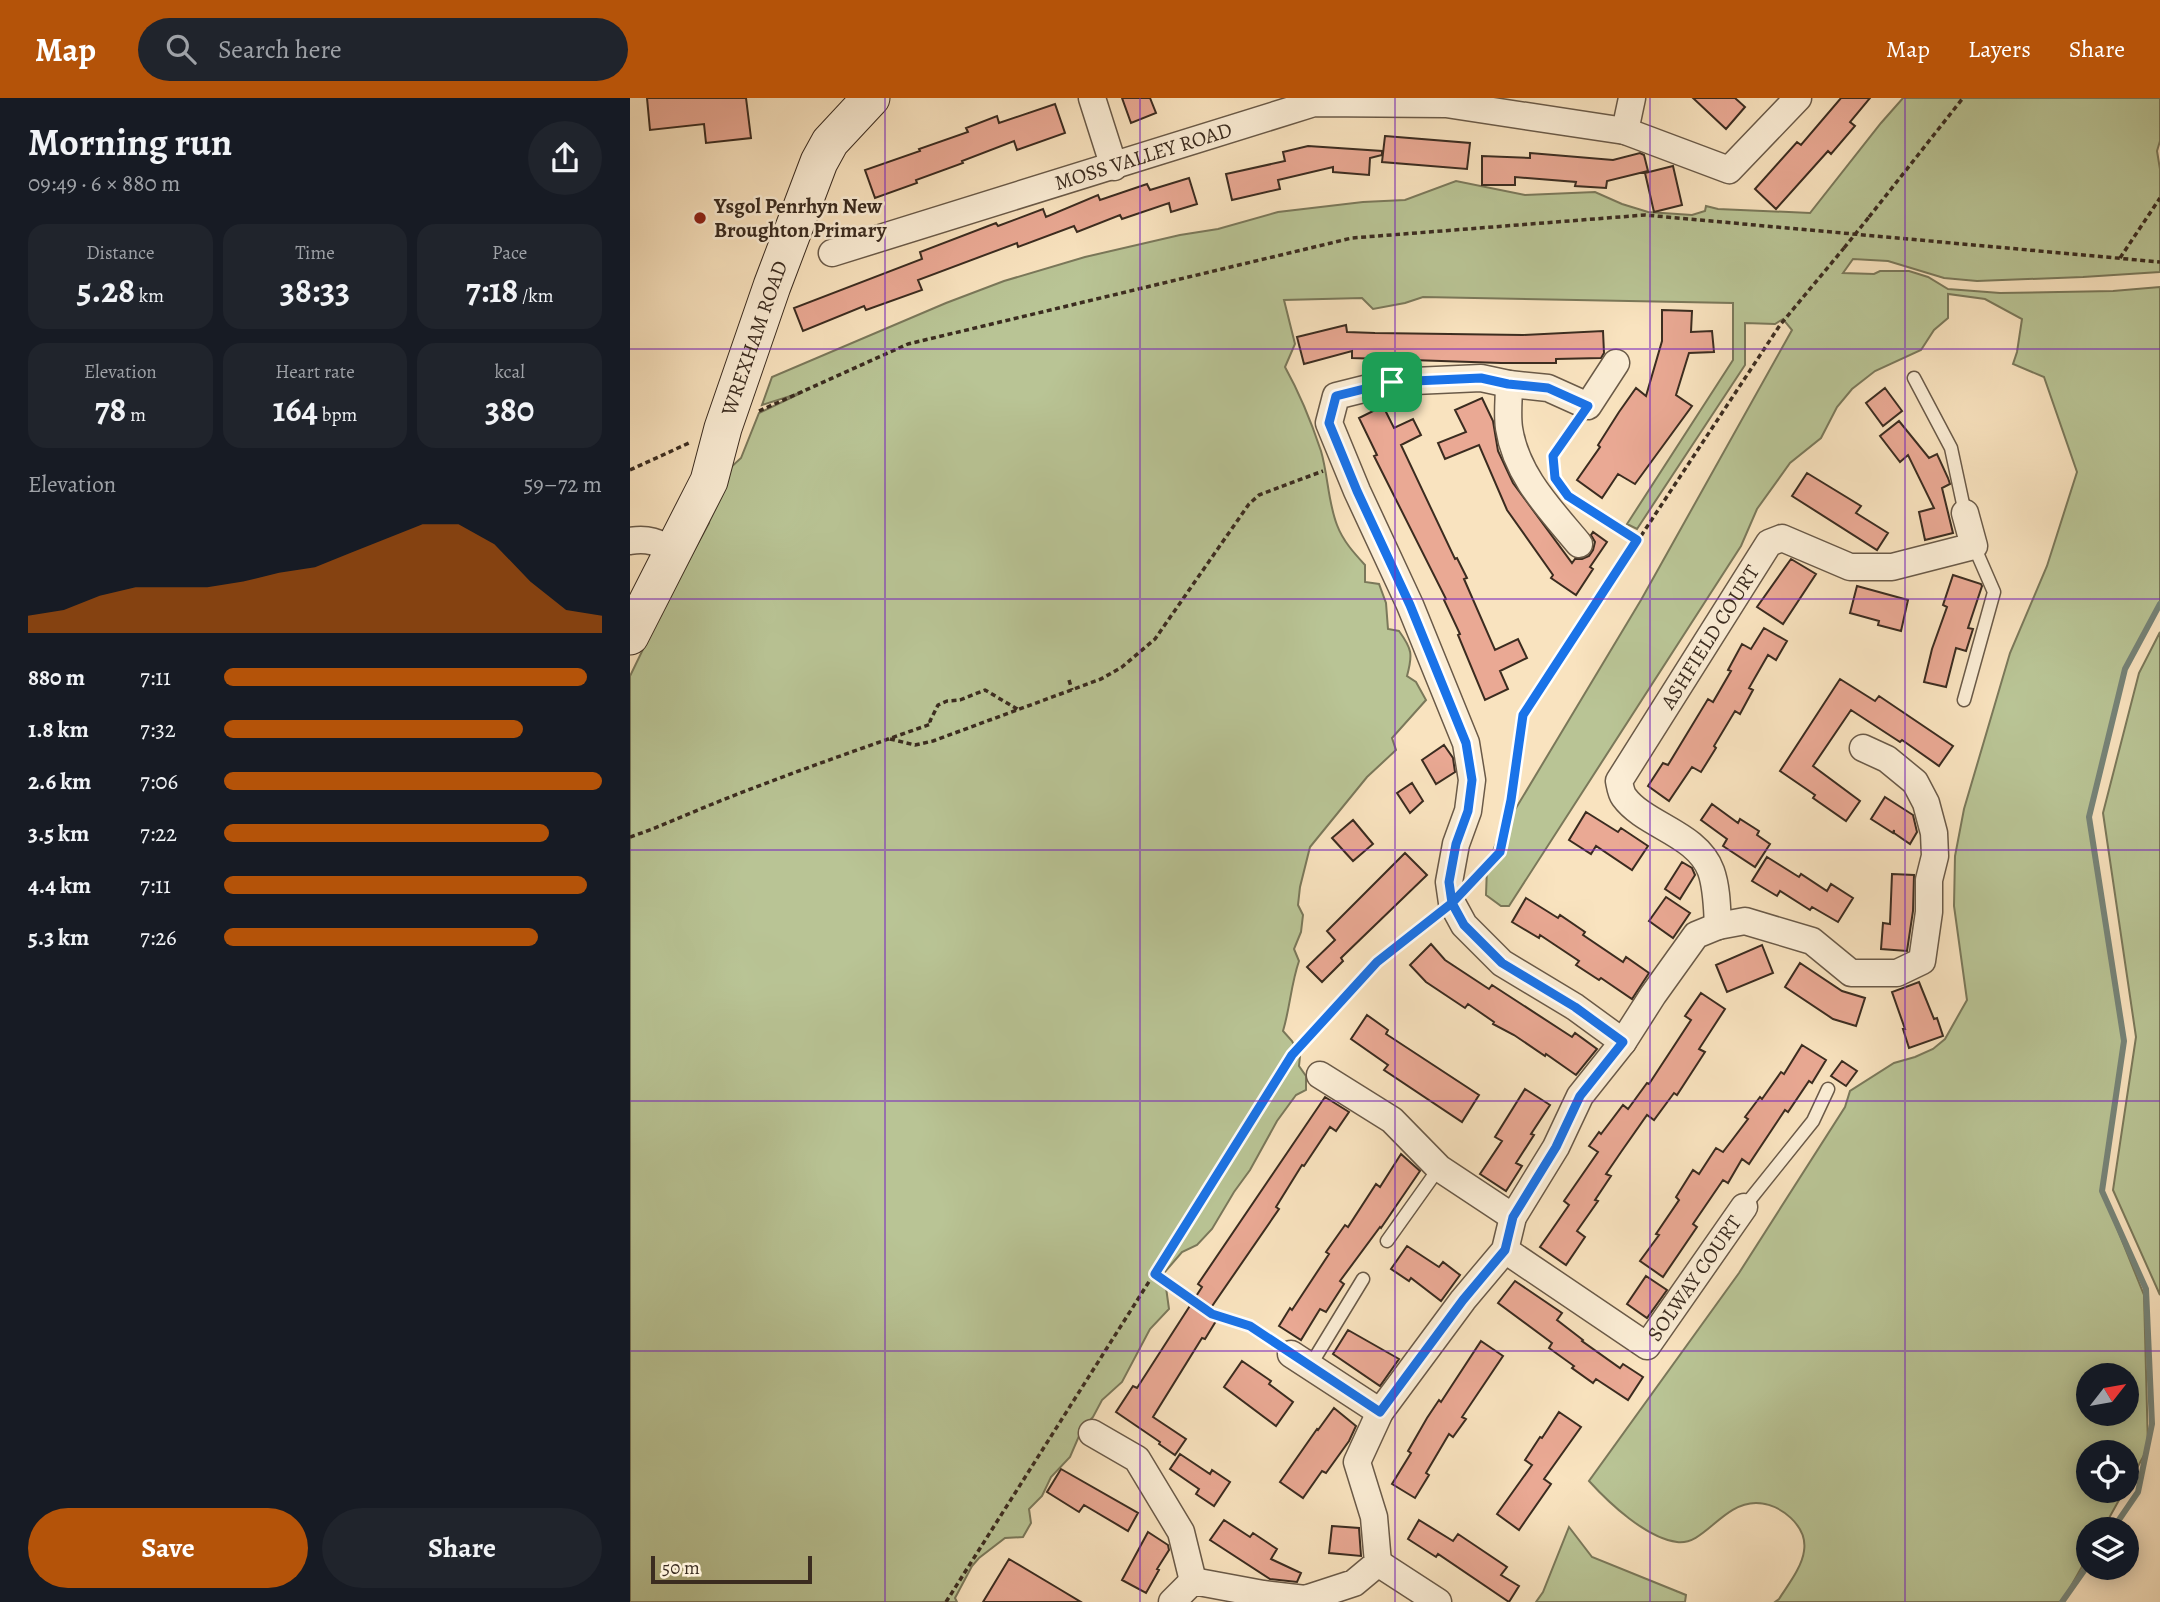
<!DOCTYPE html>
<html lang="en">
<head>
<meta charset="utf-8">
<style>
	body { margin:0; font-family:Alegreya,serif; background:#20242c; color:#f1f3f6; height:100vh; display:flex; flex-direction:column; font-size:26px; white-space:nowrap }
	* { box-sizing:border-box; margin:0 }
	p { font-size:23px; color:#9ea1a6 }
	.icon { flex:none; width:38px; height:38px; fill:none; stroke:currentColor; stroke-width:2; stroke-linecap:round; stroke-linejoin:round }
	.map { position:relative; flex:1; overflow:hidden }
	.drawer { display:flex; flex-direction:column; background:#171b24; width:630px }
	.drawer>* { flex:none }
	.needle { width:46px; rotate:59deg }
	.fabs { position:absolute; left:1446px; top:1265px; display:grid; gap:14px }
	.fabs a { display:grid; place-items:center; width:63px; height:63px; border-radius:50%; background:#171b24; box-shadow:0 4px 18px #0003; font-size:35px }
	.scale { position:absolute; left:21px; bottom:18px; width:161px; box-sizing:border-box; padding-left:7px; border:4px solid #3b2c20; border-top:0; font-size:19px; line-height:24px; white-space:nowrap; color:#3b2c20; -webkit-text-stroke:5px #fbedd5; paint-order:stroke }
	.pin { position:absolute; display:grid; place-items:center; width:60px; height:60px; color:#fff; margin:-30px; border-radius:14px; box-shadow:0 4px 10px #0006 }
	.round { display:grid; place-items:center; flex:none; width:74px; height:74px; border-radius:37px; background:#20242c }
	.overview { display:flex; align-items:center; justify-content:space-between; height:119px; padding:0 28px }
	h1 { font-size:38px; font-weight:600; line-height:52px }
	.stats { display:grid; grid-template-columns:repeat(3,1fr); gap:10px; height:119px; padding:7px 28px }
	.stats div { display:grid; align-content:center; border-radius:18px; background:#20242c; text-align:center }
	.stats b { font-size:35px; font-weight:600 }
	.stats small { font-size:19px; font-weight:400 }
	.stats p { font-size:19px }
	.chart { height:196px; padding:14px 28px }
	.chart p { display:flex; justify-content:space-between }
	.chart svg { width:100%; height:126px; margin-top:7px; fill:#b45309; opacity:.7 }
	.action { display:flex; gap:14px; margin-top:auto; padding:14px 28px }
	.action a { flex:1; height:80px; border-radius:42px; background:#b45309; color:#fff; font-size:28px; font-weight:600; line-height:80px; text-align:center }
	.action a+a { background:#20242c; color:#f1f3f6 }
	ul { padding:0 28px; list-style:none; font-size:23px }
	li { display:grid; grid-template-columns:112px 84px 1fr; align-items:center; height:52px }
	li i { height:18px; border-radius:9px; background:#b45309 }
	header { display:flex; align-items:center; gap:42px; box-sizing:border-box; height:98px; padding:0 35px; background:#b45309; color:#fff }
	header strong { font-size:33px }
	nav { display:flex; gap:38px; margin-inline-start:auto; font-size:24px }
	.search { width:490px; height:63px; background:#20242c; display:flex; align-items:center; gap:18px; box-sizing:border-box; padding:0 24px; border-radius:38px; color:#9ea1a6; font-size:26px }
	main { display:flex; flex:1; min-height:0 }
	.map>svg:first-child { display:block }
</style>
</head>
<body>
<header>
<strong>Map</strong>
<div class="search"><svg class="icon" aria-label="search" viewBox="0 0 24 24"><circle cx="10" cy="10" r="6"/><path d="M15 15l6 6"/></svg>Search here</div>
<nav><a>Map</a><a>Layers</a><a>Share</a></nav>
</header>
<main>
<section class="drawer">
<div class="overview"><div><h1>Morning run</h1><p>09:49 · 6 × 880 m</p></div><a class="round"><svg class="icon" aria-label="share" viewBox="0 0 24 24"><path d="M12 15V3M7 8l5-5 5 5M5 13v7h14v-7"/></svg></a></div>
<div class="stats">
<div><p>Distance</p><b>5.28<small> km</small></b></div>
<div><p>Time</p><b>38:33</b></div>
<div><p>Pace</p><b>7:18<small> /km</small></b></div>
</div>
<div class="stats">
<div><p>Elevation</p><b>78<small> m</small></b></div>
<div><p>Heart rate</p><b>164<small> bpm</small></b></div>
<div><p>kcal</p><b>380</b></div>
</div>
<div class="chart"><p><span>Elevation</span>59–72 m</p>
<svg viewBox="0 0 160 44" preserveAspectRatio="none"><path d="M0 44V38L10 36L20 31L30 28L40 28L50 28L60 26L70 23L80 21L90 16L100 11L110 6L120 6L130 13L140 26L150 36L160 38V44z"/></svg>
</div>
<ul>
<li><b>880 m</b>7:11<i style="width:96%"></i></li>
<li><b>1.8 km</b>7:32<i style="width:79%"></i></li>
<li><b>2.6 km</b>7:06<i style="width:100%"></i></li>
<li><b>3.5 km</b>7:22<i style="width:86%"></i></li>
<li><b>4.4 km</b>7:11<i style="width:96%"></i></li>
<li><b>5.3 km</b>7:26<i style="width:83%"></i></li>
</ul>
<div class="action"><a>Save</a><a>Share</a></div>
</section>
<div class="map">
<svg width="1530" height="1504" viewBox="0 0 1530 1504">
	<rect width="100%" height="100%" fill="#f9e3bf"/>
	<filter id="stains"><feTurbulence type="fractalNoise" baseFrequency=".00286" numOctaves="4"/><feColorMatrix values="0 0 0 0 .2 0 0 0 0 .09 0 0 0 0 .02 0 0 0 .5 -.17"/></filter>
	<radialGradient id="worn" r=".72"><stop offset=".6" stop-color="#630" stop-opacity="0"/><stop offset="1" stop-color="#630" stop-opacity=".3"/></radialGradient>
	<path fill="#b9c495" stroke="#7a785a" stroke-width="2" fill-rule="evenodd" d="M1273,0H1530V43L1527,53L1530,71V174L1453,179L1347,183L1314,180L1258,163L1223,161L1213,175L1244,176L1250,173H1279L1298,179L1318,191L1370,195L1483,193L1530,189V506L1495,571L1459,720L1494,943L1472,1093L1514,1197L1518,1350L1496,1390V1354H1458V1393H1494L1473,1431L1458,1432V1458L1432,1504H1145L1149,1501C1158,1487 1172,1469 1174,1453C1178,1428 1150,1405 1126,1405C1092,1405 1074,1448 1047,1444C1016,1440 979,1405 959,1383L1109,1175L1215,1009L1220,993L1264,965L1285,959L1303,951L1315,941L1337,902L1324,808L1325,758L1334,711L1380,555L1417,468L1447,374L1414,279L1383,266L1387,254L1392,221L1355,201L1318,196V220L1304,232L1291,252L1245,273L1222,291L1207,309L1191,340L1160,365L1127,411L1111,448L879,808H871L856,797L857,769L868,740L1011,502L1162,232L1153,221L1145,226L1115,225V267L1007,431L997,426L1103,262V205L793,199L775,205L743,211L732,200L654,202L665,246L655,269C670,296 681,323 691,353C698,377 698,404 707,427C713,443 724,455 735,467V484L749,486L756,505L758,531L769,533C782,551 783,556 777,578L786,584L796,602L762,640L766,652L737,679L680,749L670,789L668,807L673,817L671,834L664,851L669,863C661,886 660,910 653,933L662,943L670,958L669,968L676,978V992L666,997L647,1023L620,1072L604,1094L582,1131L567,1147L552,1154L534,1175L539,1211L520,1231L492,1284L472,1302L463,1319L452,1331L440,1359L421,1379L412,1398L399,1411L401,1425L393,1439L375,1440L349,1460L342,1468L325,1500L327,1504H0V578L36,504L79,425L85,384L111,360L129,315L173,294L132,307L142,279L316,205L374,183L455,159L550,137L588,131L648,114L733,104L775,102L826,83L895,97L965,94L992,106L1018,114L1062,117L1075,113L1076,108L1088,111L1180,115L1251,25ZM1458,1278H1496V1316H1458Z
		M1530,534V1197L1483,1092L1506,939L1473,715L1509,575Z
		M939,1429L962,1459L1056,1497L1055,1504H906L913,1494Z"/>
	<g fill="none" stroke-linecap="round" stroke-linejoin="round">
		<path stroke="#768479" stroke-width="6" d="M1482,1432L1508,1394L1522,1326L1516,1191L1472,1093L1494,943L1459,719L1495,571L1530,506
			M1432,1504L1458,1467"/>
	</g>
	<path fill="#eaa994" stroke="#3b2c20" stroke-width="2" d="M17,0H116L121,40L76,45L74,26L20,32Z
		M492,0H520L526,15L501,25Z
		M1063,0H1105L1115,9L1096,31Z
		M1211,0H1240L1220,24L1225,28L1201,56L1198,53L1146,111L1125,91L1167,44L1171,47Z
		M425,6L435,35L387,52L384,43L332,63L333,65L286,82L287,85L245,100L235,72L290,53L289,51L338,34L336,30L367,18L369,25Z
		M755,38L840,45L837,71L752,64Z
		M678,48L752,53V57L740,60L739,77L703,74V69L648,82L650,91L602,102L596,76L655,63L653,54Z
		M900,55L983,62L1010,55L1014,57L1018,73L977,83L976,90L945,88L946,84L885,79V87H852V58L900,60Z
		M1043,68L1052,107L1024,114L1015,75Z
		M559,80L567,106L541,114L539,105L492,121L490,117L447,134L444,128L388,149L387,145L288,182L292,192L236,212L234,208L173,233L164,210L292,161L290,154L366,125L368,128L413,111L416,119L468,97L470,102L517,86L520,92Z
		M1032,212L1062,213L1061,234L1082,233L1084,254L1059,255L1046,297L1062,308L1005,386L988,376L972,400L947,382L970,349L968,347L989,314L1006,290L1016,298L1032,243Z
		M716,227L717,234L745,235L893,237L973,233L974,255L971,260L926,261V265H871L722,260V253L674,266L667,239Z
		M1255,290L1272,313L1253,328L1236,305Z
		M852,300L863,323L868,353L883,385L942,465L945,461H952L959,458L963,452L965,444L961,437L963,434L977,444L960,469L963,471L946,497L921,480L923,477L877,412L849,347L815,361L808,345L836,334L825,312Z
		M753,308L764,330L783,321L791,337L771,347L825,461L827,460L837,480L834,481L865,552L888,541L897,560L870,573L878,591L855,602L828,537L830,536L814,502L816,501L744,358L747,357L729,320Z
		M1269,323L1299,360L1307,356L1318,380L1320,386L1312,390L1323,435L1295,442L1289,414L1304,410L1278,357L1270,364L1250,338Z
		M1177,375L1231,408L1226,415L1258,435L1247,452L1162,398Z
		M1161,461L1186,476L1153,526L1127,509Z
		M1323,477L1351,486L1352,488L1338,530L1343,531L1336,553L1326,550L1316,589L1294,584L1302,551L1317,509L1313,507Z
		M1227,488L1278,502L1271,533L1248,527L1249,523L1220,515Z
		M1134,530L1157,543L1146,562L1138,557L1119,590L1123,592L1110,616L1105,613L1084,648L1086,650L1071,674L1062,669L1039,703L1018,688L1033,665L1038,667L1078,601L1083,604L1101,573L1098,572L1112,546L1121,551Z
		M1210,581L1245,603L1249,598L1323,648L1309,668L1272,642L1270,644L1221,612L1183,668L1230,703L1216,723L1183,700L1185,697L1150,673Z
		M814,647L823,660L825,674L806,686L792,662Z
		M782,685L793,703L780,715L767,695Z
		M1255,699L1283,717L1287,734L1280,746L1264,735V732L1263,735L1241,721Z
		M1082,706L1108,725L1110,721L1129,733L1127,737L1140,746L1125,769L1093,748L1097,741L1071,722Z
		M956,714L988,734L991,730L1018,748L1002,772L966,748L961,756L939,742Z
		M723,722L743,746L723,763L702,740Z
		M775,755L797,777L711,860L713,863L692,884L677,869L705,842L697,833Z
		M1137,759L1169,779L1171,776L1197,793L1201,786L1223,800L1208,824L1182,809L1180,812L1150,793L1147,798L1122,783Z
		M1052,764L1062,770L1065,777L1050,801L1035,791Z
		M1262,776L1284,777L1283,813L1277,853L1251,851L1253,825L1260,826Z
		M1036,799L1060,815L1043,840L1019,823Z
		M896,800L928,820L930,817L955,834L953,837L993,864L996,859L1019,875L1002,901L971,880L969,882L946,867L949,863L910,837L909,840L882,824Z
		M801,846L815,862L859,891L862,887L942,939L945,935L967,951L946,977L916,956L915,958L884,937L863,926L864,924L838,906L835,910L796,884L780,867Z
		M1132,847L1143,875L1097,894L1086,867Z
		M1170,865L1212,893L1235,900L1226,928L1203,921L1155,889Z
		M1289,884L1304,921L1307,920L1313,938L1279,950L1273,931H1275L1262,894Z
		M1071,895L1095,911L1069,951L1075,954L1047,997L1044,995L1024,1022L1017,1017L991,1054L976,1076L981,1078L965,1102L968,1103L947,1133L955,1139L936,1167L910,1149L939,1107L934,1103L968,1054L959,1048L969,1034L971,1036L993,1007L998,1011L1017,985L1019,986L1061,922L1055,918Z
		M737,917L758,932L756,936L849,997L832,1024L754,972L758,967L721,941Z
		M1172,947L1196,962L1182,985L1179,983L1158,1014L1155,1012L1119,1066L1112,1061L1098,1085L1093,1082L1063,1126L1067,1129L1033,1179L1010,1163L1029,1137L1026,1136L1049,1102L1046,1099L1063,1072L1069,1076L1086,1050L1093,1054L1118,1021L1115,1019L1130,999L1132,1001L1151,974L1154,976Z
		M1212,963L1227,973L1216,988L1201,978Z
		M895,991L920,1007L901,1036L904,1037L886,1065L892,1068L876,1093L850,1076L872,1043L865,1039Z
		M695,999L719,1014L706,1033L700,1029L674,1068L672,1067L646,1109L649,1111L576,1217L586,1223L575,1241L572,1240L523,1319L556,1341L545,1357L529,1346L530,1344L486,1314L503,1288L507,1290L572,1189L568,1186Z
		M771,1056L790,1073L751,1130L750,1129L710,1183L714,1186L696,1214L690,1211L671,1242L649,1228L660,1210L662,1212L699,1156L696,1154L715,1127L718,1129L746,1086L750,1089Z
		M777,1148L809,1169L813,1164L830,1177L811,1203L781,1180L779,1183L761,1171Z
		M1016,1178L1037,1192L1017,1220L997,1206Z
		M885,1183L932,1215L927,1222L953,1242L952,1243L990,1270L993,1266L1013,1279L998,1302L966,1281L963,1285L942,1270L944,1268L919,1250L922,1245L868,1205Z
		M718,1232L769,1261L750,1288L703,1256Z
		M851,1243L873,1258L832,1319L836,1321L823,1339L819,1336L796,1375L799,1377L785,1400L762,1386L781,1355L778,1353L797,1320L809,1302L811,1304Z
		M612,1263L641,1283L639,1286L663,1304L646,1328L594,1289Z
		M704,1310L726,1328L719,1343L696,1375L692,1373L673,1400L650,1384L687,1331L688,1332Z
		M929,1314L951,1329L914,1381L921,1386L889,1432L867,1416L902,1367L895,1362L910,1339L912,1340Z
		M550,1356L580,1376L582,1372L600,1384L584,1408L566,1396L569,1391L540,1371Z
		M431,1371L508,1415L498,1433L454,1407L449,1414L417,1394Z
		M594,1422L620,1439L623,1435L647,1451L641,1461L671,1475L667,1484L640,1481L580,1442Z
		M789,1422L823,1443L828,1436L877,1469L871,1477L889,1488L879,1504L808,1456L806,1459L778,1441Z
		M702,1428L729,1430L731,1458L699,1455Z
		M518,1434L538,1447L539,1452L527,1471L529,1472L516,1495L492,1482Z
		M379,1461L431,1492L451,1504H353Z"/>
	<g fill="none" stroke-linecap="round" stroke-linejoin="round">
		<defs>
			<path id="lane" d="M1284,280L1321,350L1335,415
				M1334,602L1364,494L1344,448
				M1114,1109L1183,1023L1198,991
				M757,1143L809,1070
				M680,1268L733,1181"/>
			<g id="street">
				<path d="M462,0L484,69"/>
				<path d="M995,33L1002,0"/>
				<path id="s1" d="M202,155L684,5L816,6L995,33L1099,72L1168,0"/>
				<path d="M986,265L958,308L918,290L879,286L851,280L762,284L706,298L699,325L727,393L780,507L836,645L842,682L838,713L826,746L819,784L822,805L834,827L872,865L945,909L993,944"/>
				<path d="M879,286C879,300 877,316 879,330C886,377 920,411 949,446"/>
				<path d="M0,443C18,440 28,444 43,453"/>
				<path id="s2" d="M1088,828C1087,810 1087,790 1081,773C1067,735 1015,728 994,699C991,695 990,688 989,683L1139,445L1152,440L1220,469H1262L1344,448L1335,415"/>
				<path d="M690,977L762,1022L809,1070L883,1119"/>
				<path id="s3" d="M875,1152L1017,1248L1114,1109"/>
				<path d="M661,1256L750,1314"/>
				<path d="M462,1335L507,1361L551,1434L563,1483"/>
				<path d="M748,1465L808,1504"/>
				<path d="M542,1504L563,1483L633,1496L675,1501L724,1485L748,1465L744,1419L727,1364L750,1314L833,1202L875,1152L883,1119L926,1049L950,998L993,944L1023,897L1066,837L1088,828L1115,823L1182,843L1221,875H1267L1292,863L1299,814V782L1305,758L1304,735L1296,705L1285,684L1257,661L1233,650"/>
			</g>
			<g id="secondary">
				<path id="s4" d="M0,538L79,383L93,330L142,188L189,64L200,44L241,0"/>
			</g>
		</defs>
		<use href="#lane" stroke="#6a5a48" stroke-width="15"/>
		<use href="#street" stroke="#6a5a48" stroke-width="29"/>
		<use href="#secondary" stroke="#3b2c20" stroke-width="39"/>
		<path stroke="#3b2c20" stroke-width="3.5" stroke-dasharray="5 3.5" stroke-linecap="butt" d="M1239,119L1333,0
			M1490,160L1530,100
			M129,313L278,246L722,140L1015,117L1530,164
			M0,372L59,345
			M925,375L923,358L945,327
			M945,403L1007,441
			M439,582L442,592
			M260,641L285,647L303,643L471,581L492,569L525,541L619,406L629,397L693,373
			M0,739C27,730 53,718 80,707C152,678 227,652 301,626L300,623L308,607L317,603L330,602L355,592L389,612
			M845,782L870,754L881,702L893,617L1150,227L1214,150
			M525,1176L582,1216L620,1228L643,1244
			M316,1504L662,958L747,864L804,820"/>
		<use href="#lane" stroke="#fbedd5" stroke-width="12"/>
		<use href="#street" stroke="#fbedd5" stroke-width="26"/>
		<use href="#secondary" stroke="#fbedd5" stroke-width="37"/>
		<path stroke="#3b2c20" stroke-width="3.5" stroke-dasharray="5 3.5" stroke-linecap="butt" d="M1214,150L1239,119"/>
	</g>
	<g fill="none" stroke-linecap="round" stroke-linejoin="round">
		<defs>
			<path id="route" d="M762,284L706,298L699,325L727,393L780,507L836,645L842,682L838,713L826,746L819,784L822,805L747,864L662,957L525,1176L582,1216L620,1228L750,1314L833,1202L875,1152L883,1119L926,1049L950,998L993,944L945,909L872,865L834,827L822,805L870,754L881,702L893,617L1007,442L938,398L925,380L923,358L958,308L918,290L878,286L851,280L762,284"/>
		</defs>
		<use href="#route" stroke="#fff" stroke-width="14"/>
		<use href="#route" stroke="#1a73e8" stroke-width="9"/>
	</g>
	<path fill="none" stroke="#7b2cbf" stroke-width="2" stroke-opacity="0.55" d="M255,0V1504M510,0V1504M765,0V1504M1020,0V1504M1275,0V1504M0,251H1530M0,501H1530M0,752H1530M0,1003H1530M0,1253H1530"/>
	<circle fill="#8f2418" stroke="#fbedd5" stroke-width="2.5" cx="70" cy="120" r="7"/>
	<g text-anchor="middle" stroke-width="5" stroke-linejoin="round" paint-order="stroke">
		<g font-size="21" fill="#3b2c20" stroke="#fbedd5">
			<text dy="7" stroke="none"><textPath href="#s1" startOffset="326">MOSS VALLEY ROAD</textPath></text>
			<text dy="7" stroke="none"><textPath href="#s4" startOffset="324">WREXHAM ROAD</textPath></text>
			<text dy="7" stroke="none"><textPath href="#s2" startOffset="359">ASHFIELD COURT</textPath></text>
			<text dy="7" stroke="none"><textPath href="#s3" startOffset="254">SOLWAY COURT</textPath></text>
		</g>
		<g font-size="21" font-weight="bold" fill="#3b2c20" stroke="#fbedd5" text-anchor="start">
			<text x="84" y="115">Ysgol Penrhyn New<tspan x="84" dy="24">Broughton Primary</tspan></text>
		</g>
	</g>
	<rect width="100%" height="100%" filter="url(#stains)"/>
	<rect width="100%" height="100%" fill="url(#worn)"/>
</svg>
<div class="fabs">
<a><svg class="needle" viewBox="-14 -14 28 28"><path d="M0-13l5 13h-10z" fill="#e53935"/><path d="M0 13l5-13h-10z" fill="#9ea1a6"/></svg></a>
<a><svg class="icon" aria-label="locate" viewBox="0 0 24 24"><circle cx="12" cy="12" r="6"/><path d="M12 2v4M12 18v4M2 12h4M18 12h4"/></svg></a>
<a><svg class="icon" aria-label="layers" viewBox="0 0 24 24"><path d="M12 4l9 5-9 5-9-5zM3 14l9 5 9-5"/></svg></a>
</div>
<div class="scale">50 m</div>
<div class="pin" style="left:762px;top:284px;background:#1e9e55"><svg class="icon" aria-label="arrive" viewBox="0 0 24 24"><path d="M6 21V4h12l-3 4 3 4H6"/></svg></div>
</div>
</main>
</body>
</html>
